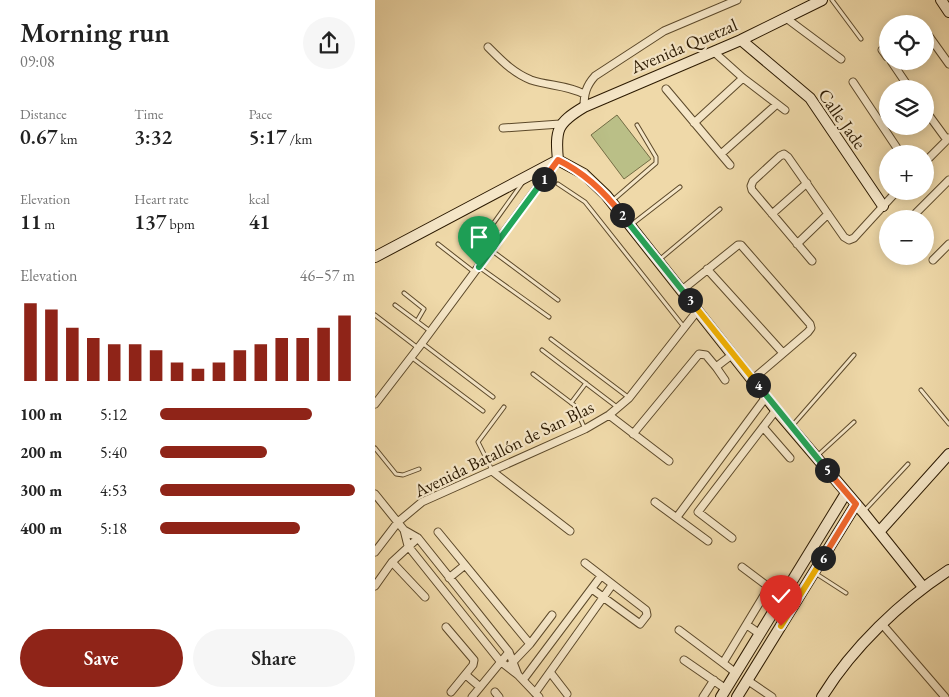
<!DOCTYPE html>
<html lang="en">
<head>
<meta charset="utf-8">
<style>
	body { margin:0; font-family:"EB Garamond",serif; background:#f6f6f6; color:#222; height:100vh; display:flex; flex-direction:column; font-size:19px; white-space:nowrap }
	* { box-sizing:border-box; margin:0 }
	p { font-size:16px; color:#767676 }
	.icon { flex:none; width:28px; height:28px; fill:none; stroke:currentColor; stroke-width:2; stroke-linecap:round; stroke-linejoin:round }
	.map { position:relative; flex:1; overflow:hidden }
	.drawer { display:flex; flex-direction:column; background:#fff; width:375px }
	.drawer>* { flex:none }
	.buttons { position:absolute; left:504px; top:15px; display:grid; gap:10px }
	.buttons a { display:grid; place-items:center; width:55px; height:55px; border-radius:50%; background:#fff; box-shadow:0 2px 12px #0003; font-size:25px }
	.pin { position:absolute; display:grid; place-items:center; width:42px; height:42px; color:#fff; margin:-51px -21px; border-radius:50% 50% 50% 0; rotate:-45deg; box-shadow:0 0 5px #0007 }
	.pin .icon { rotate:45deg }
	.km { position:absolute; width:25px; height:25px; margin:-12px; border-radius:50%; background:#222; color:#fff; font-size:14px; line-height:25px; text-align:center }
	.round { display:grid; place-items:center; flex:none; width:52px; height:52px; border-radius:26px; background:#f6f6f6 }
	.head { display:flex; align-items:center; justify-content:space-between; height:85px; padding:0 20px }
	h1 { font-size:28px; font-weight:600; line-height:38px }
	.figures { display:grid; grid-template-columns:repeat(3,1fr); gap:8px; height:85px; padding:5px 20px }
	.figures div { display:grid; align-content:center }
	.figures b { font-size:21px; font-weight:600 }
	.figures small { font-size:14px; font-weight:400 }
	.figures p { font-size:14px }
	.chart { height:140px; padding:10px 20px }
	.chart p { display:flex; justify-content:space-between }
	.chart svg { width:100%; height:90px; margin-top:5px; stroke:#8f2418; stroke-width:6 }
	.action { display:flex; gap:10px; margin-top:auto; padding:10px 20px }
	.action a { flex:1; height:58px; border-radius:30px; background:#8f2418; color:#fff; font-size:20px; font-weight:600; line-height:58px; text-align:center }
	.action a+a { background:#f6f6f6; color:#222 }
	ul { padding:0 20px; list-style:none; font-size:16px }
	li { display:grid; grid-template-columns:80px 60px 1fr; align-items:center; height:38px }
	li i { height:12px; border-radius:6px; background:#8f2418 }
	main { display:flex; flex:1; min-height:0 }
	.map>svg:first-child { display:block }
</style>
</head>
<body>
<main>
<section class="drawer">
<div class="head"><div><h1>Morning run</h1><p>09:08</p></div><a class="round"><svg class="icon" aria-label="share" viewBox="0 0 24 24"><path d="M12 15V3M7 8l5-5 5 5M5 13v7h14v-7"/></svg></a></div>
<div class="figures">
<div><p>Distance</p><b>0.67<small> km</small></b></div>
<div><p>Time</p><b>3:32</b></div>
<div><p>Pace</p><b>5:17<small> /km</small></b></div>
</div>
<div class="figures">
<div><p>Elevation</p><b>11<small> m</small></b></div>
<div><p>Heart rate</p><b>137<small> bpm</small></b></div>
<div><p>kcal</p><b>41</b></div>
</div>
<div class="chart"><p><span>Elevation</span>46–57 m</p>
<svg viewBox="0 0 160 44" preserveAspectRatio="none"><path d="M5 44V6M15 44V9M25 44V18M35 44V23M45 44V26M55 44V26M65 44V29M75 44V35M85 44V38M95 44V35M105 44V29M115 44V26M125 44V23M135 44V23M145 44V18M155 44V12"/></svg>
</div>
<ul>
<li><b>100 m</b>5:12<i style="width:78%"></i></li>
<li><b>200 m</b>5:40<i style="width:55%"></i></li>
<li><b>300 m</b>4:53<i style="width:100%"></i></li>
<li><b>400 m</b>5:18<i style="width:72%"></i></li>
</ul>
<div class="action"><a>Save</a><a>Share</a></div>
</section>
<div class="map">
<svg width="574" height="697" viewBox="0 0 574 697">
	<rect width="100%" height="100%" fill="#efd9a9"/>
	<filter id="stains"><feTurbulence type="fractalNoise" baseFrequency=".004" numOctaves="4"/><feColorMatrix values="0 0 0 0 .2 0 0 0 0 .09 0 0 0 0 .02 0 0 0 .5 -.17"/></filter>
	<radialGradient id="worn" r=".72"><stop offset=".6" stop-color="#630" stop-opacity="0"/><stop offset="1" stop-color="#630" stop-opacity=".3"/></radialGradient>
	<path fill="#babf87" stroke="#726c44" d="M242,115L276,159L249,179L216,135Z"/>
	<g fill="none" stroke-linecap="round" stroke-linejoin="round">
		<defs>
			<path id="lane" d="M457,0L486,39
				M183,184L210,202L309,327
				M237,201L281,163V157L262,125
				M118,224L148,182
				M256,225L305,187
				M63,244L99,272
				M116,250L183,300
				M284,260L345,209
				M104,267L174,317
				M29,293L49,309L42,321
				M20,305L55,331
				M0,315L43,348
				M176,339L253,397
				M47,343L118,397
				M167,350L242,407
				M36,357L108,411
				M158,374L199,405L210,429
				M546,390L574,424
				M196,403L211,383
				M417,426L479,355
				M0,448L21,474L28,475L44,469
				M442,456L479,422
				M117,470L103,442L129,407
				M490,510L533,464
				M440,573L471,593"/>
			<path id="street" d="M411,18L466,59
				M551,32L574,64
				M113,47C126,60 138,73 156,80C174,86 192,85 209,94
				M507,50L512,57
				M339,52L368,78L410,110
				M516,61L535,89
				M478,82L526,154
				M291,89L355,165
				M209,107C209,94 211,86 220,76L289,31L362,0
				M550,110L572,140
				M319,123L368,78
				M128,128L185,124
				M346,154L402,104
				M550,162L574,138
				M397,214L432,183
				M535,219L574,180
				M422,244L453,214
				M558,260L574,244
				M437,261L377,190L376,186L378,181L405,156L409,154L413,157L469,237L474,240L479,238L522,191
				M332,269L408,353
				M307,290L363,245H366L435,324L436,328L433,332L378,379
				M341,367L350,380
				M0,404L47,343L181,162
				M234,415L294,461
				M388,427L415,458
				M258,434L324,354L331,355L341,367L358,354
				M117,471L195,531
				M0,494L29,530L43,538L134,652L143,675
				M280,502L333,541
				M302,517L391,397
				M29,530L33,546L125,661L143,675L164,697
				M63,532L155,644
				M357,538L323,512L401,410
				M0,552L23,522L47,502L210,429L234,415L254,398L323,310
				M17,562L50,597
				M210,563L271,610L272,615L265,624L217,589
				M367,567L407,597
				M74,578L90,565
				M0,586L17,562L43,538
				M507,624L570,697
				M372,625L385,634
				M71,627L99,660L98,665L76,692
				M304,630L348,663L394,587
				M309,660L351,689
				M348,663L361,673
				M136,664L155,644L177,615
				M175,672L192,694
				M91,675L105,687
				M148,680L226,576
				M372,680L397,697
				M120,692L124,697
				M160,693L237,585
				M97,697L134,652
				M328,697L339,680"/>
			<path id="secondary" d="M566,0L574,12
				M366,40L435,98L508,206
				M183,160L209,174L231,195L401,410L488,512L548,587
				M183,160C180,130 182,123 209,107L366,40L447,0
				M0,257L183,160
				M504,532L574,454
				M346,697L471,493
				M362,697L481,504
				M447,697C477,648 526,601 574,570"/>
		</defs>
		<use href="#lane" stroke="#5c492a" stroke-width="5"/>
		<use href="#street" stroke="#5c492a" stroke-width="9"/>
		<use href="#secondary" stroke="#2b1900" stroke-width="12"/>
		<use href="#lane" stroke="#f5e6c7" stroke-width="3"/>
		<use href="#street" stroke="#f5e6c7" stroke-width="7"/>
		<use href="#secondary" stroke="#f5e6c7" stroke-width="10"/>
	</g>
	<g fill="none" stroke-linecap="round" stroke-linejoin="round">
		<defs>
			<path id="split-1" d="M104,267L169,179"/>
			<path id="split-2" d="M169,179L183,160C210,173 229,191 247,215"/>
			<path id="split-3" d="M247,215L315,300"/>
			<path id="split-4" d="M315,300L383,385"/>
			<path id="split-5" d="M383,385L452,470"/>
			<path id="split-6" d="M448,558L481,504L452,470"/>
			<path id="split-7" d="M406,626L448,558"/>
		</defs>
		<use href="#split-1" stroke="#fff" stroke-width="10"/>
		<use href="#split-2" stroke="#fff" stroke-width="10"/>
		<use href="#split-3" stroke="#fff" stroke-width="10"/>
		<use href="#split-4" stroke="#fff" stroke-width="10"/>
		<use href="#split-5" stroke="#fff" stroke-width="10"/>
		<use href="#split-6" stroke="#fff" stroke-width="10"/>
		<use href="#split-7" stroke="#fff" stroke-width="10"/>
		<use href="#split-1" stroke="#22a559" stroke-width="6"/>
		<use href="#split-2" stroke="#f0652b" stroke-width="6"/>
		<use href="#split-3" stroke="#22a559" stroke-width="6"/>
		<use href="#split-4" stroke="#f5b400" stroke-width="6"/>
		<use href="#split-5" stroke="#22a559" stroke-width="6"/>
		<use href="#split-6" stroke="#f0652b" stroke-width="6"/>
		<use href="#split-7" stroke="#f5b400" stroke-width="6"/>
	</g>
	<g text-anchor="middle" stroke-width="4.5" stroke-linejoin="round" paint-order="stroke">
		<g font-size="18" fill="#2b1900" stroke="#f5e6c7">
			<text transform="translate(309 46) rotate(-23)" y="6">Avenida Quetzal</text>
			<text transform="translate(467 119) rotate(55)" y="6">Calle Jade</text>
			<text transform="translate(129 449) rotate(-26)" y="6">Avenida Batallón de San Blas</text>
		</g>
	</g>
	<rect width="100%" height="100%" filter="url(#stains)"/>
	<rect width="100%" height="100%" fill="url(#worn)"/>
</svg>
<div class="buttons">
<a><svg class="icon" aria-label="locate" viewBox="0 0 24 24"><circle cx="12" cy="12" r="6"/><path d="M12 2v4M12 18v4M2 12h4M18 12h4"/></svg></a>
<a><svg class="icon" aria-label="layers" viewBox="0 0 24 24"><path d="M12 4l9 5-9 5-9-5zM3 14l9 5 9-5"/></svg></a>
<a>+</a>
<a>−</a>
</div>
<div class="pin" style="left:104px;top:267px;background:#1e9e55"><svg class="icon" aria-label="arrive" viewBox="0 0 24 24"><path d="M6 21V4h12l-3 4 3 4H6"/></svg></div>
<div class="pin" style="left:406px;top:626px;background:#d93025"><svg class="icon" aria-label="check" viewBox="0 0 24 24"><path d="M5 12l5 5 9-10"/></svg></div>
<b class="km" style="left:169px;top:179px">1</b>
<b class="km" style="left:247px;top:215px">2</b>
<b class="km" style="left:315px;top:300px">3</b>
<b class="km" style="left:383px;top:385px">4</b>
<b class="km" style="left:452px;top:470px">5</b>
<b class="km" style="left:448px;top:558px">6</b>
</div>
</main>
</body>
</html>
